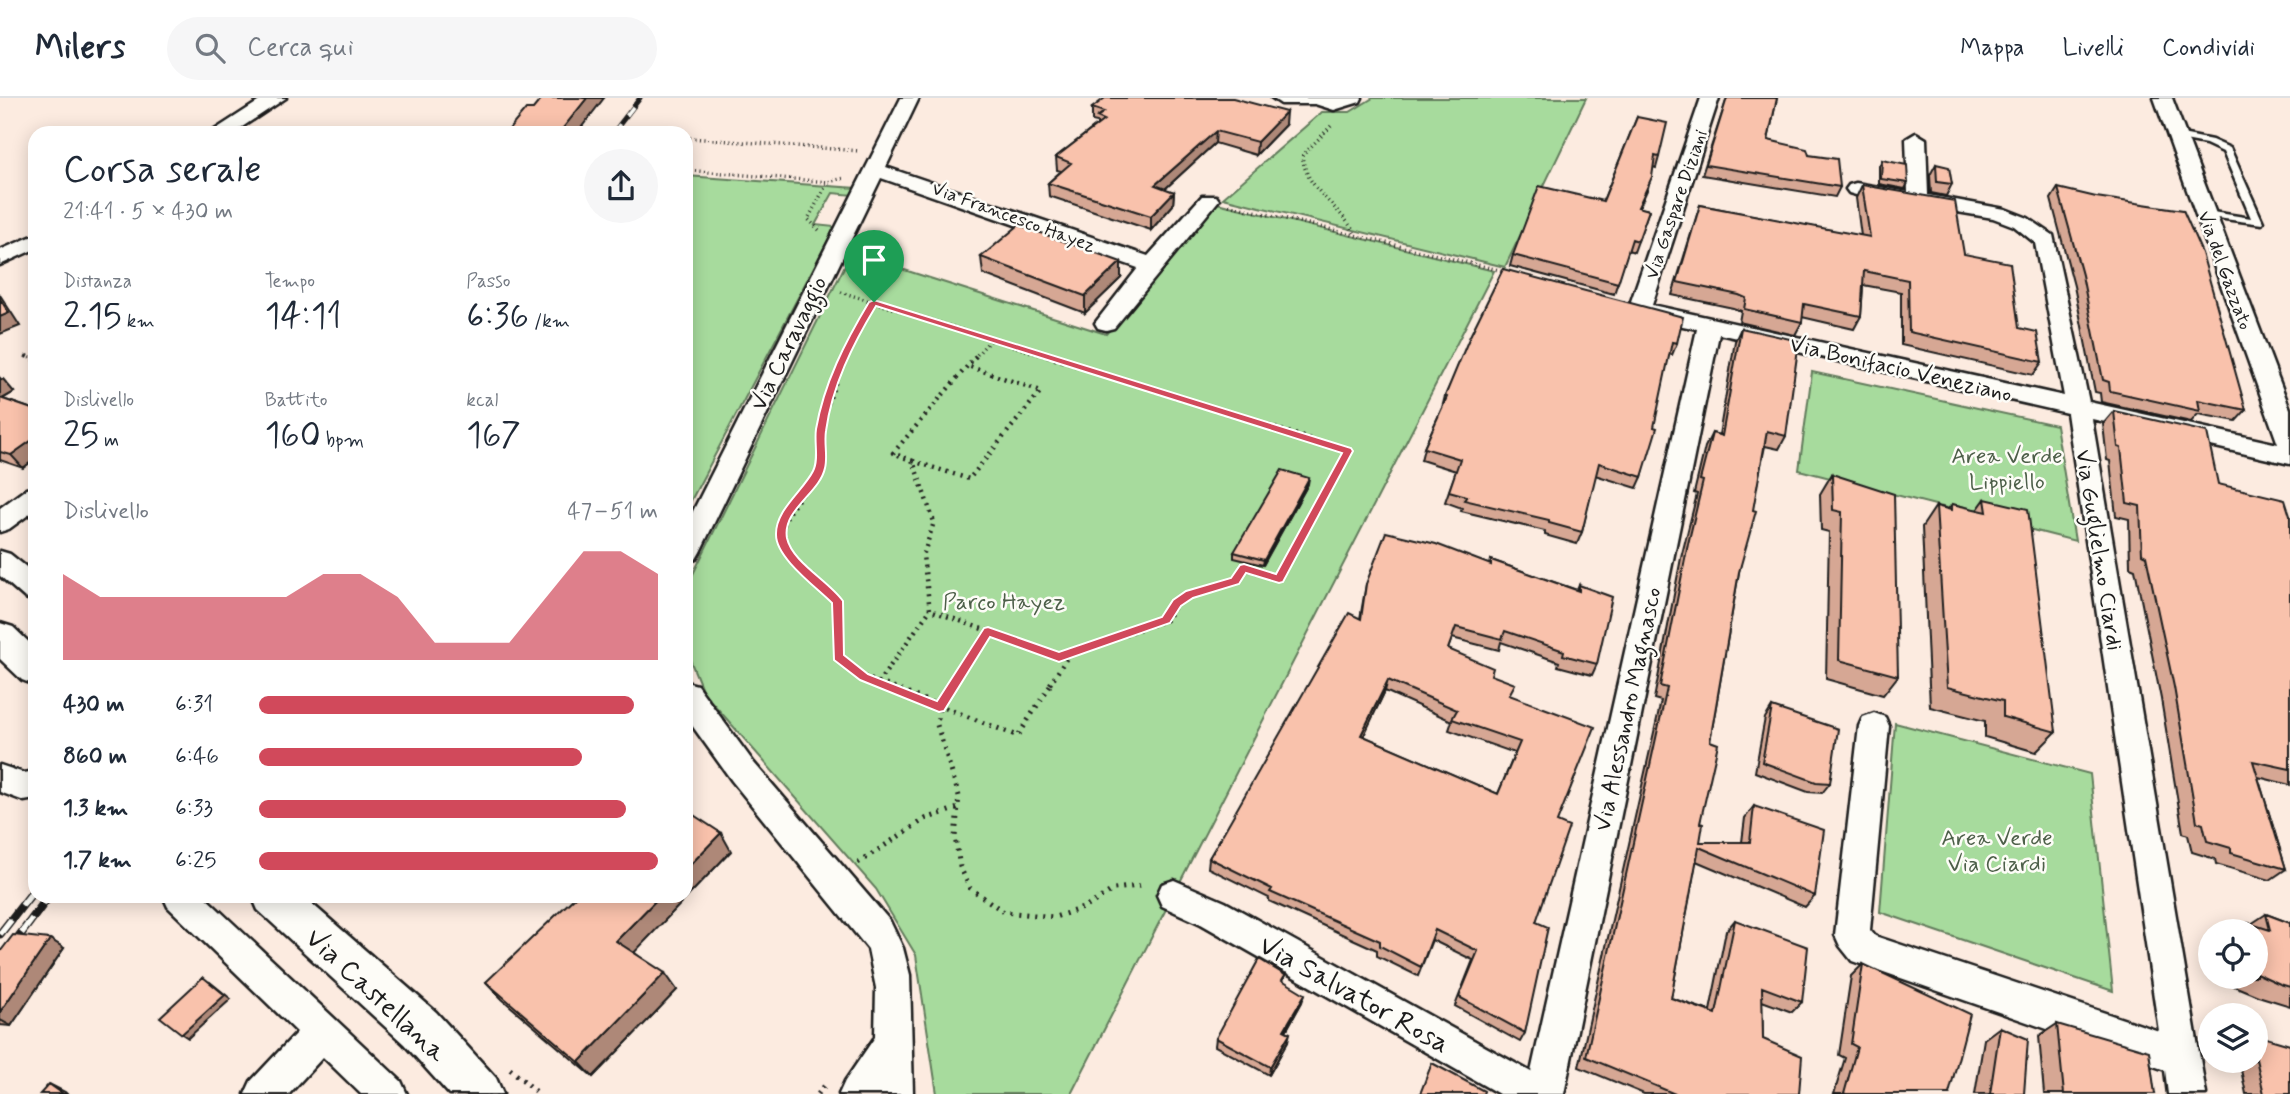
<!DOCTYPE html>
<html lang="it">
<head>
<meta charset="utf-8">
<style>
	body { margin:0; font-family:Mynerve,sans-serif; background:#f6f6f7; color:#1f2937; height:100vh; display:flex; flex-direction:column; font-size:26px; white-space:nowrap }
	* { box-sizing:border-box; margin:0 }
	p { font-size:23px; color:#747a83 }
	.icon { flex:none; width:38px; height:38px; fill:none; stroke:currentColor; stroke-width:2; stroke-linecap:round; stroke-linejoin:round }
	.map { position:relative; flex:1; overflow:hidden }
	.details { position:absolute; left:28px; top:28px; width:665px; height:777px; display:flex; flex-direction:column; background:#fff; border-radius:21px; box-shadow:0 4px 18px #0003 }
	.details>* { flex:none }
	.fabs { position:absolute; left:2198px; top:821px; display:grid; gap:14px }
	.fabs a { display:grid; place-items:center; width:70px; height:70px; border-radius:50%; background:#fff; box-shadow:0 4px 18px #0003; font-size:35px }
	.pin { position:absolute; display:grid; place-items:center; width:60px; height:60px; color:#fff; margin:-72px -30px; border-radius:50% 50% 50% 0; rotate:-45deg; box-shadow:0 0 7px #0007 }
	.pin .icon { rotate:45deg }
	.round { display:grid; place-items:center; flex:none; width:74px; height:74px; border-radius:37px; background:#f6f6f7 }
	.summary { display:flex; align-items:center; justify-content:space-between; height:119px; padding:0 35px }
	h1 { font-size:38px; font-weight:600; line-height:52px }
	.metrics { display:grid; grid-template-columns:repeat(3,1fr); gap:10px; height:119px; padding:7px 35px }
	.metrics div { display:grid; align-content:center }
	.metrics b { font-size:35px; font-weight:600 }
	.metrics small { font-size:19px; font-weight:400 }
	.metrics p { font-size:19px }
	.chart { height:196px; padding:14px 35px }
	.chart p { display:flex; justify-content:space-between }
	.chart svg { width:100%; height:126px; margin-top:7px; fill:#d1495b; opacity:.7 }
	ul { padding:0 35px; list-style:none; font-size:23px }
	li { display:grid; grid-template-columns:112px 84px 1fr; align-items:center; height:52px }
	li i { height:18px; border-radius:9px; background:#d1495b }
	header { display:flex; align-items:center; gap:42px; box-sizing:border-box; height:98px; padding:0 35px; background:#fff; border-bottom:2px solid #e0e1e3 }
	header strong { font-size:33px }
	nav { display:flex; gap:38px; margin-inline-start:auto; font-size:24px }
	.search { width:490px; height:63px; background:#f6f6f7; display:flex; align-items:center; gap:18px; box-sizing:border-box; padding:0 24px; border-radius:38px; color:#747a83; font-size:26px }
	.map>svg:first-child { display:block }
</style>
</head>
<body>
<header>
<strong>Milers</strong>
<div class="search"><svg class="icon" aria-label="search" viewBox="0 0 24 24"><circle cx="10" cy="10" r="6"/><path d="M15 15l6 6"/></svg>Cerca qui</div>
<nav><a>Mappa</a><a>Livelli</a><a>Condividi</a></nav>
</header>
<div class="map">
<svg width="2290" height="996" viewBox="0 0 2290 996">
	<rect width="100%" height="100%" fill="#fcebe0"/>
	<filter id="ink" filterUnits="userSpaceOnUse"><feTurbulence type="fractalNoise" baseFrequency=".0143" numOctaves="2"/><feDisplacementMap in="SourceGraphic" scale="14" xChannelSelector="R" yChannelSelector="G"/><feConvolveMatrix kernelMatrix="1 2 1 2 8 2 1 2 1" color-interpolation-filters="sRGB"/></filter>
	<g filter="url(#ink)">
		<path fill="#a7db9d" stroke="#627c5c" stroke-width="2" d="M1373,0H1586L1505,169L1223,100L1322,14H1350Z
			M686,78L856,90L853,97L833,95L815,127L835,129L686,412Z
			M1217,105L1494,173L1071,996H937L916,857L876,791L703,594L686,552V503L691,480L851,155L1106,236Z
			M1812,274L2056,327L2075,443L1799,372Z
			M1895,625L2090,676L2113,893L1880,814Z"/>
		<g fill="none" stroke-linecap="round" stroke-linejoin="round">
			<defs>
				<path id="service" d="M2177,35L2212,42L2230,50L2263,124L2262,126L2202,118L2201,116L2206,113L2251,120L2223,54L2206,46L2174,40V36Z"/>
				<path id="minor" d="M264,0H286L233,35H210Z
					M901,0H919L886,69L1148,158L1202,98H1216L1219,102L1114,230L1106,232L1098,230L1095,225L1138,170L881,80L700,454L696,461L686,464V427Z
					M1272,0H1362L1360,4L1334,12L1315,6H1281Z
					M1701,0H1719L1652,207L2064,298L2035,145L2014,128L1993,120L1856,97L1849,95L1846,91L1849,87L1856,85L1908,94L1906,41L1916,35L1926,41L1928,97L2005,111L2028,120L2053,137L2089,304L2278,346L2154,0H2172L2290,311V366L2092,321L2206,996H2168L2165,972L1852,863L1840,848L1835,837L1859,628L1863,619L1874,615L1885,619L1889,628L1870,832L1875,838L2159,933L2067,315L1719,236L1564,996H1499L1201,826L1162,808L1157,797L1162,786L1174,782L1225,804L1531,974L1697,231L1631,217L1628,212Z
					M35,137V151L0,167V152Z
					M35,389V412L9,431L0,434V410L26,391Z
					M0,453L10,456L35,476V503L25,500L0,478Z
					M686,584L697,587L754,665L890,823L903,850L910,877L913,996H839L845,983L875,939L876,890L868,851L732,683L686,619Z
					M0,667L24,675L35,673V701L24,703L0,694Z
					M163,798H204L401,983L407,996H361L323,959L289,996H245L251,983L297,934L168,809Z"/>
				<path id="tertiary" d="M0,525L13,529L35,550V587L22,582L0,561Z
					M252,798H303L436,914L496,980L503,996H449L404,946L258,812Z"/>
			</defs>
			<use href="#service" stroke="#1c1c1c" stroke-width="5"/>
			<use href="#minor" stroke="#1c1c1c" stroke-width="5"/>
			<use href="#tertiary" stroke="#1c1c1c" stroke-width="5"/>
			<path stroke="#1c1c1c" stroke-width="3.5" stroke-dasharray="1 3.5" stroke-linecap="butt" d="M1331,28L1302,58C1307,94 1339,106 1355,136
				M690,40L860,53
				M686,72L828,84
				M1229,107L1507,174
				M819,132L808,121L828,84L845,80
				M841,194L991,241
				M991,241L1051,260
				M25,258L30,260
				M844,260L874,204
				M974,260L991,241"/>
			<path stroke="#1c1c1c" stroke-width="4.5" stroke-dasharray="2 5" stroke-linecap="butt" d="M26,258L35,262
				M845,258L824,316L820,371L789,414L782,431V440L790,457L838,504V559L864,579L883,586
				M976,258L893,355L913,363L934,424L923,458L930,512L1059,559L1166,522L1177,505L1190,496L1235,483L1244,470L1279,481L1348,353L1046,258
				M913,363L969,381L1041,293L968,268
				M878,585L930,512
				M954,586L988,534
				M1050,586L1070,555"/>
			<path stroke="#1c1c1c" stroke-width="5" stroke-dasharray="2 6" stroke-linecap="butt" d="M878,584L1018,638L1052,584
				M955,584L939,609L937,627L959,698L955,739L960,769L970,790L1004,814L1055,819L1086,809L1114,791L1145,787
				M858,765L925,721L958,710
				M510,971L539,996
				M818,996L825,987"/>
			<use href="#service" fill="#fdfcf7" fill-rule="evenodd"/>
			<use href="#minor" fill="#fdfcf7" fill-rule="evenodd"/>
			<use href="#tertiary" fill="#fdfcf7" fill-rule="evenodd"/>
			<defs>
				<path id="rail-far1" d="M613,35L640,0"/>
				<path id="rail" d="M0,836L35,791
					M0,864L49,798"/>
			</defs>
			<use href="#rail-far1" stroke="#1c1c1c" stroke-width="5"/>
			<use href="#rail" stroke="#1c1c1c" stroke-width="9"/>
			<use href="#rail-far1" stroke="#fdfcf7" stroke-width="3.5" stroke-dasharray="11" stroke-linecap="butt"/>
			<use href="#rail" stroke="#fdfcf7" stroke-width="6" stroke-dasharray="18" stroke-linecap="butt"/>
		</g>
		<path fill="#d6a794" stroke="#1c1c1c" stroke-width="2" fill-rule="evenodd" d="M1727,0H1777L1768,42L1809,57L1840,89L1835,99L1702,77Z
			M1092,10L1285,27L1256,57L1215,45L1165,91L1174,94L1173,107L1151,132L1049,98L1048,85L1061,73L1057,72L1056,59L1097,27V24L1092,23Z
			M1637,19L1659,59L1656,70L1653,69L1648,90L1639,110L1649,112L1634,154L1628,152L1614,196L1510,168L1513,157L1603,103Z
			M1882,62L1908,85L1905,91L1879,86V68Z
			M1936,66L1952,86L1946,98L1931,95L1930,77Z
			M1862,87L1964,156L2019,230L2042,264L2033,277L1901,247V194L1863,187L1861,218L1854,231L1802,219V224L1795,237L1739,224L1741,213L1733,210L1672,197L1700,107L1861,138L1856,100Z
			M2058,90L2246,312L2236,323L2198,316L2191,324L2101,304L2100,295L2095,294L2074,188L2051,101Z
			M981,159L1121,180L1085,215L983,176Z
			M1503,171L1677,245L1672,257L1669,256L1642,379L1637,390L1595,377L1582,434L1577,446L1545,437V433L1461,413L1462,410L1445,404L1456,373L1421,362L1424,350L1442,310L1445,298Z
			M1741,230L1786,338L1779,351L1765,348L1739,474L1710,643L1700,725V744H1742L1745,720L1754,708L1815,798L1805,809L1696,763L1671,900L1710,913L1726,833L1735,822L1802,904L1792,914L1762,903L1763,941L1799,996H1644L1579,969L1661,603L1654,601L1681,460L1697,396L1694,395L1705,349L1712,335L1719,337L1735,243Z
			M0,280L14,294L3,301L35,312V361L23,370L0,362Z
			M2114,313L2218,386L2290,418V687L2258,679L2286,771L2270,782L2216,766L2215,761L2192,754L2188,737L2183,735L2161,601L2135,471L2130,469L2129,421L2116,418L2110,363L2107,362L2103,326Z
			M1832,376L1898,578L1883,597L1826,581L1829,434L1821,432L1820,396Z
			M1308,386L1263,467L1234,460V454Z
			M1985,401L2056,634L2036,654L1985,639V623L1930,609L1922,429L1936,408L1948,411L1952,406L1977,412Z
			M1491,462L1577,492L1579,487L1597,566L1592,577L1558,568L1559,564L1501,544L1499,552L1452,540L1448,551L1491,577L1510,598L1557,724L1536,824L1525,935L1520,944L1455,908L1473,862L1432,842L1418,878L1377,858V852L1269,803V800L1208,770L1209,760L1360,521L1366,486L1490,466ZM1385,593L1452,623L1449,632L1515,655L1498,696L1363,638Z
			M1772,609L1830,685L1822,695L1808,694L1755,674L1765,620Z
			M731,753L634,854L677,892L593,979L502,901L486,884Z
			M2266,816L2290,825V908L2258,898L2234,888L2232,878H2256V833H2235L2248,825L2251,826Z
			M50,841L64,850L11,928L0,927V854Z
			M1863,866L1949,996H1834L1845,960L1839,957L1851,878Z
			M1285,877L1283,883L1302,904L1286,933L1288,943L1269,977L1215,948L1216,940Z
			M2057,926L2155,996H2044L2039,938Z
			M2000,929L2024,996H1975L1984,941Z
			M2239,962H2256L2290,996H2246Z"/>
		<path fill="#ae8878" stroke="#1c1c1c" stroke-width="2" d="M587,0H604L577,35H559Z
			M1286,14L1285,27L1256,57L1257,44Z
			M1216,33L1215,45L1155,100V87Z
			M1174,94L1173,107L1151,132V118Z
			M1121,164V180L1085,215V198Z
			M0,197L20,228L0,236Z
			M3,281L14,294L0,302V283Z
			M35,340V361L23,370L11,357Z
			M1309,380L1308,386L1263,467L1264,462Z
			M1388,582L1385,593L1359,648L1361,637Z
			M721,735L731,753L629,860L616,843L660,798H686V771Z
			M50,841L64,850L11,928L0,922V914Z
			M665,875L677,892L593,979L579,964Z
			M210,884L231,901L188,940L182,936Z
			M1305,896L1302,904L1282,940L1284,932Z
			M1290,935L1288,943L1269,977L1270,969Z
			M49,986L65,994L67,996H63Z"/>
		<path fill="#f9c2ac" stroke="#1c1c1c" stroke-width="2" fill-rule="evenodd" d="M542,0H587L559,35H506L526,11H533Z
			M1105,0H1233L1286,14L1257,44L1216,33L1155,87L1174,94L1151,118L1048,85L1071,65L1056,59L1104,22L1097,19L1104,14L1092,10Z
			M1727,0H1777L1768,42L1807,51L1809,57L1837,61L1840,89L1706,67Z
			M1637,19L1667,25L1659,59L1655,58L1652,79L1638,109L1649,112L1638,143L1632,141L1618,185L1513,157L1539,88L1603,103Z
			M1882,62L1907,67L1908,85L1881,81Z
			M1936,66L1949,69L1952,86L1937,84Z
			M1862,87L1955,103L1964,156L2010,165L2019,230L2037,234L2042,264L1909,234L1908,182L1864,173L1861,218L1804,206L1802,224L1744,211L1746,200L1739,197L1677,184L1700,107L1870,139Z
			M2058,90L2096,99L2183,112L2202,155L2246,312L2198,302L2200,313L2110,293L2109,284L2103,282L2082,177Z
			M1019,127L1121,164L1085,198L981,159Z
			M1503,171L1683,219L1677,245L1672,244L1654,329L1657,330L1642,379L1599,365L1582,434L1549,425V422L1464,402L1467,398L1449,393L1460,361L1424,350L1447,299L1445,298L1470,238Z
			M0,201L9,215L0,219Z
			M1741,230L1799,243L1786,338L1767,333L1753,412L1756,413L1739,474L1710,643L1718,646L1700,725L1703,726L1700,744H1750L1754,708L1824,732L1815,798L1699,749L1671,900L1716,916L1735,822L1808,849L1802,904L1762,889L1763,941L1802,958L1799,996H1675L1586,959L1667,590L1660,588L1688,446L1703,383L1700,382L1712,335L1722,338Z
			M0,300L35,312V340L11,357L0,354Z
			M2114,313L2207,334L2218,386L2285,402L2290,418V671L2253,663L2286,771L2231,755V750L2207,743L2203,726L2197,724L2174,589L2146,458L2142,456L2140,408L2127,405L2121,350L2118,349Z
			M1282,372L1309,380L1264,462L1234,454Z
			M1832,376L1894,396L1898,578L1839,562L1842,414L1833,412Z
			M1985,401L2028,411L2056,634L2003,619V603L1947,589L1936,408L1951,412L1952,406L1987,414Z
			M1386,434L1436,446L1491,467V462L1579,493V487L1612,499L1597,566L1563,557L1564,553L1505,533L1502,541L1456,529L1448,551L1493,570L1491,577L1515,586L1509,597L1595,629L1557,724L1569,729L1536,824L1548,829L1525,935L1459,899L1478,853L1435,832L1421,869L1380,848V843L1270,794L1272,791L1209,760L1349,515L1361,521L1366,486ZM1388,582L1457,612L1452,621L1520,644L1498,696L1361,637Z
			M1772,609L1838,631L1830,685L1816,684L1762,664Z
			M686,712L721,735L686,771Z
			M576,798H660L616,843L665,875L579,964L486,884Z
			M2266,816L2290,825V889L2280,886L2256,875V833H2249L2248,825L2270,832Z
			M13,837L50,841L0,914V854Z
			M1259,861L1285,877L1282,882L1305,896L1284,932L1290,935L1270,969L1216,940Z
			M1863,866L1970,916L1949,996H1844L1857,949L1851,946Z
			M203,879L225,897L182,936L160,919Z
			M2057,926L2149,953L2155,996H2064Z
			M2000,929L2028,941L2024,996H1990Z
			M2256,937L2290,947V996H2264L2256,961Z
			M1432,965L1484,993L1483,996H1420Z
			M49,986L63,996H40Z"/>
	</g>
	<path fill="#d1495b" stroke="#fff" stroke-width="2" fill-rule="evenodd" d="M874,202L1351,350L1353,353L1283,484L1279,485L1246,475L1239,486L1193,500L1181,508L1170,525L1059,564L990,539L944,613L939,614L860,582L834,562L832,505C816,489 776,460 776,437C775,412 803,393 813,373C819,362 814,344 816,331C824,285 845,244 869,204ZM876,208L1342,355L1276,476L1244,466L1240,467L1231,480L1186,493L1173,502L1162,519L1059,554L988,529L984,530L937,603L868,576L844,557L843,503C829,483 792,464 787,440C782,412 820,395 825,370C828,359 824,345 826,333C832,288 853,246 876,208Z"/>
	<g text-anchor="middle" stroke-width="5" stroke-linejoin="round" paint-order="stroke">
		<g font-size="19" fill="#1c1c1c" stroke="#fdfcf7">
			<text transform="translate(1675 106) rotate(-71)" y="7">Via Gaspare Diziani</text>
			<text transform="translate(1014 118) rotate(20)" y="7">Via Francesco Hayez</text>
			<text transform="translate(2226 172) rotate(70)" y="7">Via del Gazzato</text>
		</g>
		<g font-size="23" fill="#1c1c1c" stroke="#fdfcf7">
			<text transform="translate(788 245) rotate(-64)" y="8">Via Caravaggio</text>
			<text transform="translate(1901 270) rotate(13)" y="8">Via Bonifacio Veneziano</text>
			<text transform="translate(2100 452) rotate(81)" y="8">Via Guglielmo Ciardi</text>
			<text transform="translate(1627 611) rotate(-78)" y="8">Via Alessandro Magnasco</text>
		</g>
		<g font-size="23" fill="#4d5f49" stroke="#fdfcf7">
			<text x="2007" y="365">Area Verde<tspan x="2007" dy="26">Lippiello</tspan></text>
			<text x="1004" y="511">Parco Hayez</text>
			<text x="1997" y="747">Area Verde<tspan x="1997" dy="26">Via Ciardi</tspan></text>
		</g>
		<g font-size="28" fill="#1c1c1c" stroke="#fdfcf7">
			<text transform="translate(1355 895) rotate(29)" y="10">Via Salvator Rosa</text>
			<text transform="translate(377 896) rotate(43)" y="10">Via Castellana</text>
		</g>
	</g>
</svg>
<div class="fabs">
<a><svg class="icon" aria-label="locate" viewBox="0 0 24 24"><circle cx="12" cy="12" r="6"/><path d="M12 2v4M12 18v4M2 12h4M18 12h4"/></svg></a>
<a><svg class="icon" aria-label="layers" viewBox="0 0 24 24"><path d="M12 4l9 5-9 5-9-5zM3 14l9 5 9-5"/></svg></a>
</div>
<div class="pin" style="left:874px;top:204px;background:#1e9e55"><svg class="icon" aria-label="arrive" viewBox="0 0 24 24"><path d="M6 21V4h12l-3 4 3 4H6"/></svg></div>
<section class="details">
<div class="summary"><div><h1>Corsa serale</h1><p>21:41 · 5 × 430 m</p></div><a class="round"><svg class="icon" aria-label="share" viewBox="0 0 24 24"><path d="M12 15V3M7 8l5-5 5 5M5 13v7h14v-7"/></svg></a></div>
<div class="metrics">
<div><p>Distanza</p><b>2.15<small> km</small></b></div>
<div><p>Tempo</p><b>14:11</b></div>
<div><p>Passo</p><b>6:36<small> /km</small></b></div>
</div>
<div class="metrics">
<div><p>Dislivello</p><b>25<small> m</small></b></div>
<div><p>Battito</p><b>160<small> bpm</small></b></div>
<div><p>kcal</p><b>167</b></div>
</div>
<div class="chart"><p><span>Dislivello</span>47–51 m</p>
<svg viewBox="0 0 160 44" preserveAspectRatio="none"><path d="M0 44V14L10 22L20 22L30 22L40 22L50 22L60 22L70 14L80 14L90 22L100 38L110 38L120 38L130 22L140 6L150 6L160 14V44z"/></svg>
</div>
<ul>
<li><b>430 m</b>6:31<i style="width:94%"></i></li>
<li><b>860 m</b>6:46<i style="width:81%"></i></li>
<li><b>1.3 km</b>6:33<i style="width:92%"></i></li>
<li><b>1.7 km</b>6:25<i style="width:100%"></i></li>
</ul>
</section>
</div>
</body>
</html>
